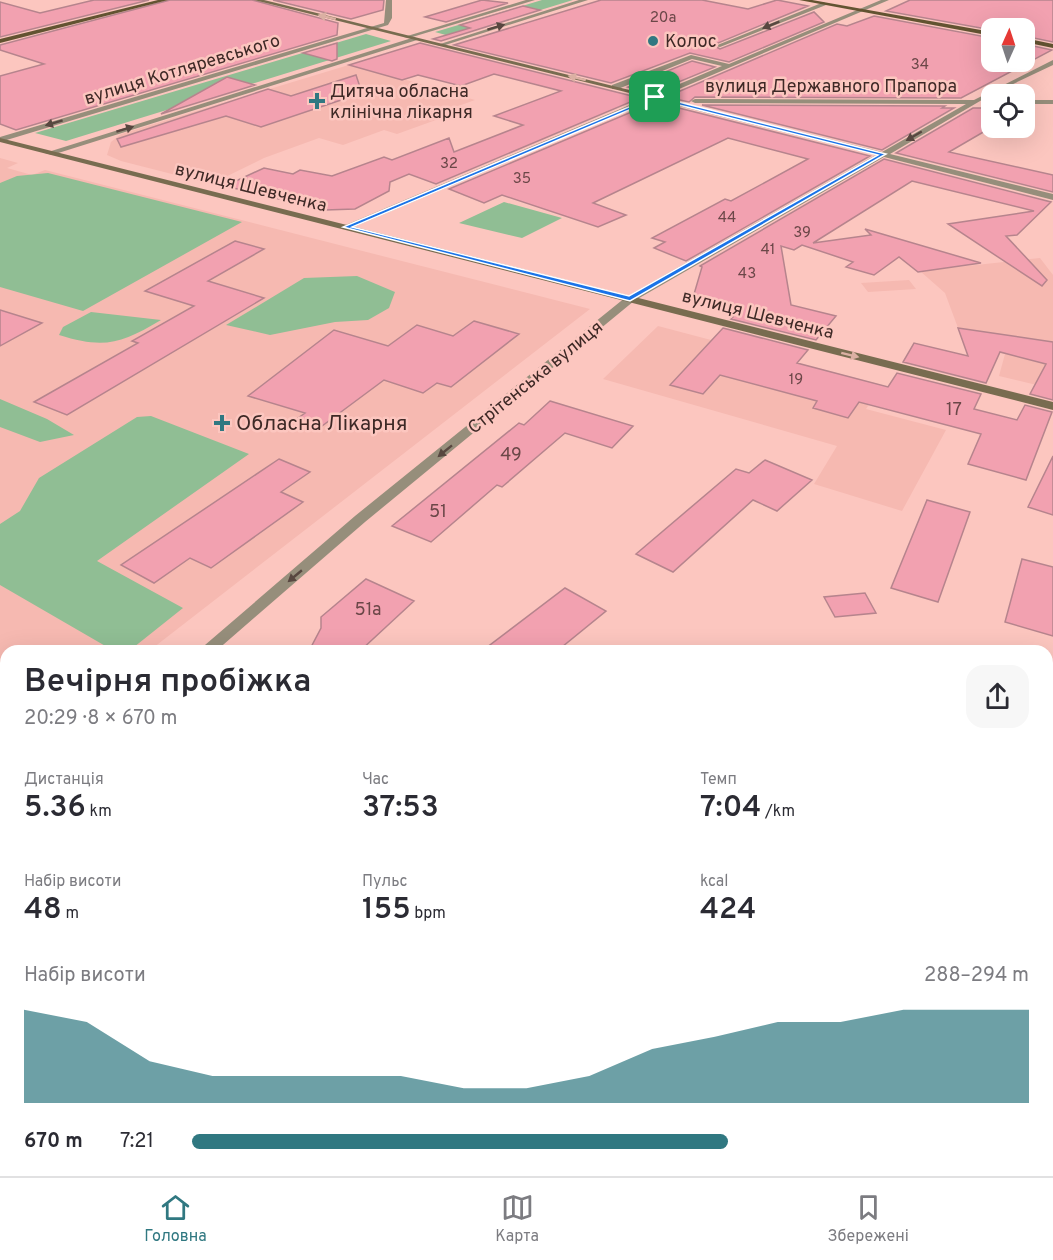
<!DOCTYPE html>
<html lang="uk">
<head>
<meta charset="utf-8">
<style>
	body { margin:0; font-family:Overpass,sans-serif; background:#f7f7f7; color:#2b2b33; height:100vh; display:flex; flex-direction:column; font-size:22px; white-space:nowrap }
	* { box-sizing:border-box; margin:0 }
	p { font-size:20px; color:#7c7c81 }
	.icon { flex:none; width:33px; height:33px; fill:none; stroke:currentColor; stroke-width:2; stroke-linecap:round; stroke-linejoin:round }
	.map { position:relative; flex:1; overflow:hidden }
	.panel { position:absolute; left:0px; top:645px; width:1053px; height:531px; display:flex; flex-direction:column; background:#fff; border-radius:18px 18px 0 0; box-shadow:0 6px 24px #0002 }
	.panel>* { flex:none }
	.needle { width:39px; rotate:3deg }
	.fabs { position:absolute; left:981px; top:18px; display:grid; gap:12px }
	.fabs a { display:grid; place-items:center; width:54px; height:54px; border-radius:12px; background:#fff; box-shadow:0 6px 24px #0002; font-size:30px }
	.pin { position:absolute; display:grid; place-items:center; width:51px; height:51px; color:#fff; margin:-26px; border-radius:12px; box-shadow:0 3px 9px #0006 }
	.round { display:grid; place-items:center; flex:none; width:63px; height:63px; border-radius:18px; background:#f7f7f7 }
	.overview { display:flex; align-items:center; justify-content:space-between; height:102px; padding:0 24px }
	h1 { font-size:33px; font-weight:600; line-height:45px }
	.metrics { display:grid; grid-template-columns:repeat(3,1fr); gap:9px; height:102px; padding:6px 24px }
	.metrics div { display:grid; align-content:center }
	.metrics b { font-size:30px; font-weight:600 }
	.metrics small { font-size:16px; font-weight:400 }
	.metrics p { font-size:16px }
	.chart { height:168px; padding:12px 24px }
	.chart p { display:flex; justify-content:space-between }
	.chart svg { width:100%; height:108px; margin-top:6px; fill:#307881; opacity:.7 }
	ul { padding:0 24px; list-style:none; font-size:20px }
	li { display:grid; grid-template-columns:96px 72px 1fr; align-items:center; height:45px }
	li i { height:15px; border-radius:8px; background:#307881 }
	.tabs { display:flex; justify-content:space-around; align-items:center; height:84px; border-top:2px solid #e1e1e2; background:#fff; font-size:16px; color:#7c7c81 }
	.tabs a { display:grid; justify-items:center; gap:3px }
	.tabs .selected { color:#307881 }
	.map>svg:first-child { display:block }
</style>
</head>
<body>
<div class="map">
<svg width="1053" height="1176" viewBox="0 0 1053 1176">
	<rect width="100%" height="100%" fill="#fcc6bf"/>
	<path fill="#f6b9b1" d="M352,64L475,100L439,113L447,116L397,134L384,130L343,145L319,138L264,158L211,184L121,161L107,155L111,142L121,134Z
		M0,158L18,163L7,168L32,175L45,170L590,309L149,651H6V762L0,767Z
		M1040,258L1053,275V389L999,376L1005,354L964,344L945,293L920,271Z
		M909,280L916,289L868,292L861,283Z
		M658,326L882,385L866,409L946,430L902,511L814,484L837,446L603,379Z"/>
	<path fill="#90be94" d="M542,0H573L453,37L435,32Z
		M366,34L391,41L66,141L35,133Z
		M48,173L242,222L83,311L0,287V183L17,176Z
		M504,202L562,218L522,238L459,223Z
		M357,276L395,292L389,308L368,320L335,322L270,335L226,325L304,278Z
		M91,312L161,320C121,344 104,349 59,335L63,327Z
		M0,399L47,419L74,435L40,442L0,427Z
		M151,416L249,454L97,561L183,608L129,651H114L0,585V524L20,511L39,478L137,417Z"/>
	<path fill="#f2a1b0" stroke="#b6848d" stroke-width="1.5" d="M94,0H149L0,37V2L40,13Z
		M170,0H252L338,23L337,35L16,130L0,124V76L44,64L0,50V45Z
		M273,0H384L383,10L351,19Z
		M482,0L508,3L446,22L425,17Z
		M601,0H702L748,9L777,0L808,6L713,45L720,49L814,12L824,22L729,62L690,53L611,83L454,45Z
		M910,0H1053V42L1024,36V28L992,30L886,11Z
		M523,6L540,10L441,41L433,39L470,28L460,25Z
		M874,16L992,38V62H1024V44L1052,50L961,98L695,97L689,102L666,97L837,24L847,26Z
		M337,43V59L332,61L303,53Z
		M420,43L640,98L436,184L409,174L390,182L389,191L355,209L325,210L225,186L264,168L293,174L300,170L332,176L384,157L392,160L449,138L454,152L523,125L494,116L561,91L494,74L461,86L418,75L402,80L349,65Z
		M692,61L715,67L652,93L628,87Z
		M356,75L362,93L261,127L226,116L121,147L117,139L268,89L291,96Z
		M227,77L255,85L161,114Z
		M655,102L870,156L686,261L654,248L665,242L652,238L725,199L731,201L808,159L728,138L593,203L626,215L598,227L502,195L484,203L449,189Z
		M702,105L945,106L942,108H954L882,150Z
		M973,108H992V127L949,152L1053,175V192L896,153Z
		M884,159L1051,202L1017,235L1006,236L1047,280L1042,286L948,224L1034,211L912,181L813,243L871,235L865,229L981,263L918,272L899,257L874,275L846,267L853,262L802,245L794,250L781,246L791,305L836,316L816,340L731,319L737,313L692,301L702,267L700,266Z
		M235,241L264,249L208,281L264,298L67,415L34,402L138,343L132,341L194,306L145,291Z
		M0,310L42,323L0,346Z
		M474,321L519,334L451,387L437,383L423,393L384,380L318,429L294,421L305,413L248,396L334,330L388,346L417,325L453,336Z
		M723,328L808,350L797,363L888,387L897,373L981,394L974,409L1017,420L1025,405L1052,412L1026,480L968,464L981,434L859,402L848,418L813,408L817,401L720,375L703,394L670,385Z
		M958,328L1053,342V400L1030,394L1046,364L1000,352L986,383L903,362L914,343L968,356Z
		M550,401L633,426L612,448L565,433L502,487L497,485L431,542L392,526L519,423L524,425Z
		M1053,456V515L1028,507Z
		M279,459L310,472L281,492L303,502L211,568L190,558L154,583L121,565Z
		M765,460L812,480L777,511L753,500L673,572L636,554L736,469L749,473Z
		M927,500L970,512L938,602L891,588Z
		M1022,559L1053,567V636L1005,622Z
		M366,579L414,601L360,651H309L321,628V617Z
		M565,588L606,611L557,651H482Z
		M865,593L876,613L835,617L824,597Z"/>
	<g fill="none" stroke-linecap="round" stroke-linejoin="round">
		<path fill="#968e7b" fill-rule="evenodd" d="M386,0H392V18L388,25L0,142V137L384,23Z
			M526,0H535L409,38L404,37Z
			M579,0H588L442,46L437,45Z
			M881,0H889L349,229L341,227L722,66L692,59L618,89H612V85L691,55L729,64Z
			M824,2L826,5L720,47L715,46Z
			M415,37L417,40L52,155L45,153Z
			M1053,60V65L992,94L890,154L1053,194V200L884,157L634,301L365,522L216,651H198L355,516L626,297L876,155L667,103V99L882,152L966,104L695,103L691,101L695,99L974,100Z
			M1024,100H1053V104H1024Z
			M6,803V820L0,823V805Z
			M1047,1091L1053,1093V1117L1047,1114Z"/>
		<path fill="#786c50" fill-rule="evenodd" d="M254,0H264L674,101L670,103Z
			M0,138L1053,402V410L0,142Z"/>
		<path fill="#625331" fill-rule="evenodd" d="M158,0H168L0,43V39Z
			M799,0H812L992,32V36Z
			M1024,38L1053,44V48L1024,42Z"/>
	</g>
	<defs><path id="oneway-solid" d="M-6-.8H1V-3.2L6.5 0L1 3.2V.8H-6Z" transform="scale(1.5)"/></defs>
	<g fill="#dbb0a3">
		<use href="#oneway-solid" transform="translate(327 17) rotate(-166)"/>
		<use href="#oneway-solid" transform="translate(577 78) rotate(-166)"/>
		<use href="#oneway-solid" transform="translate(850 355) rotate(14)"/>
	</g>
	<g fill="#584740">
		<use href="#oneway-solid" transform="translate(771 25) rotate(158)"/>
		<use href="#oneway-solid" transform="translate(496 27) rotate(-17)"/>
		<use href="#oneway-solid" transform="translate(54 123) rotate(163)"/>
		<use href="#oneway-solid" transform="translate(125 129) rotate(-17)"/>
		<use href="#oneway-solid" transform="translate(914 136) rotate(150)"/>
		<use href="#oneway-solid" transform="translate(445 451) rotate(141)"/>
		<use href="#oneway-solid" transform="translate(295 576) rotate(140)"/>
	</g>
	<path fill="#1a73e8" stroke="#fff" stroke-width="1.5" fill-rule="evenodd" d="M655,96L886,154L630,301L343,227ZM655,99L878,155L629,296L352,227Z"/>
	<g fill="#307881" stroke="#fcc6bf" stroke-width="2">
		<circle cx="653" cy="41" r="6"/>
		<path d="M314 92h6v6h6v6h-6v6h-6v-6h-6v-6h6z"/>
		<path d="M219 414h6v6h6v6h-6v6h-6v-6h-6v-6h6z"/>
	</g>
	<g text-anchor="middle" stroke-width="5" stroke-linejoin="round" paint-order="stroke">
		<g font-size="15" fill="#6b4748">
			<text x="663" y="22">20а</text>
			<text x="920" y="69">34</text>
			<text x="449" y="168">32</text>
			<text x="522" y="183">35</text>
			<text x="727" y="222">44</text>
			<text x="802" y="237">39</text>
			<text x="768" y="254">41</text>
			<text x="747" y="278">43</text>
			<text x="796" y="384">19</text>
		</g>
		<g font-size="18" fill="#3e2926" stroke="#fcc6bf" text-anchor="start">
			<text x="665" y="47">Колос</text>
			<text x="330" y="97">Дитяча обласна<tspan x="330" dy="21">клінічна лікарня</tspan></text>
		</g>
		<g font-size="18" fill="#3e2926" stroke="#fcc6bf">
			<text transform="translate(182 69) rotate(-17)" y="6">вулиця Котляревського</text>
			<text x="831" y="92">вулиця Державного Прапора</text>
			<text transform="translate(251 187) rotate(14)" y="6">вулиця Шевченка</text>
			<text transform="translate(758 314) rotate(14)" y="6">вулиця Шевченка</text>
			<text transform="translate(535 377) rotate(-39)" y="6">Стрітенська вулиця</text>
		</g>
		<g font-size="18" fill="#6b4748">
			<text x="954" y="415">17</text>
			<text x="511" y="460">49</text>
			<text x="438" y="517">51</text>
			<text x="368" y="615">51а</text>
		</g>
		<g font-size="21" fill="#3e2926" stroke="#fcc6bf" text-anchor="start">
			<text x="236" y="430">Обласна Лікарня</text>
		</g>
	</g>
</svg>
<div class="fabs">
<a><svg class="needle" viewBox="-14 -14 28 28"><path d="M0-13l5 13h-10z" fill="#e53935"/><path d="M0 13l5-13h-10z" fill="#7c7c81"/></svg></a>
<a><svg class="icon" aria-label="locate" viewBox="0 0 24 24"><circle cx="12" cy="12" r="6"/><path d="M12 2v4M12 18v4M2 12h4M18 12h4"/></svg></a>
</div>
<div class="pin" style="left:655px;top:97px;background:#1e9e55"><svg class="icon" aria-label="arrive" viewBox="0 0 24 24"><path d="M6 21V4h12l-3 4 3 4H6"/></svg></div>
<section class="panel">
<div class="overview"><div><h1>Вечірня пробіжка</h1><p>20:29 · 8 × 670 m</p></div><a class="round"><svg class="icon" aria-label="share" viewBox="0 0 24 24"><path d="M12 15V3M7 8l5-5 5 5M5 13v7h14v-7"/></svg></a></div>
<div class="metrics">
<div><p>Дистанція</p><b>5.36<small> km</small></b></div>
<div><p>Час</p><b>37:53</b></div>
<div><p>Темп</p><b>7:04<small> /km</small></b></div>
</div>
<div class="metrics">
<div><p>Набір висоти</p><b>48<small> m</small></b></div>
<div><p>Пульс</p><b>155<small> bpm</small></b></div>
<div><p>kcal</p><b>424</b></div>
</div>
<div class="chart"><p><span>Набір висоти</span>288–294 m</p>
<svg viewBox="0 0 160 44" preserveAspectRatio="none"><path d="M0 44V6L10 11L20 27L30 33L40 33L50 33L60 33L70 38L80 38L90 33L100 22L110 17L120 11L130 11L140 6L150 6L160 6V44z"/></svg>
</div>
<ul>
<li><b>670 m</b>7:21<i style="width:64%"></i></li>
</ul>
</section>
</div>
<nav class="tabs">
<a class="selected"><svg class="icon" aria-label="home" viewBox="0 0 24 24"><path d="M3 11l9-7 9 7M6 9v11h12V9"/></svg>Головна</a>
<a><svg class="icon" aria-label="map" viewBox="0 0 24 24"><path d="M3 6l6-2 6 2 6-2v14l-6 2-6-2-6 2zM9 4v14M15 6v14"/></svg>Карта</a>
<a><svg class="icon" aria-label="saved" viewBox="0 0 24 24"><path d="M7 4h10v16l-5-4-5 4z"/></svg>Збережені</a>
</nav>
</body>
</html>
